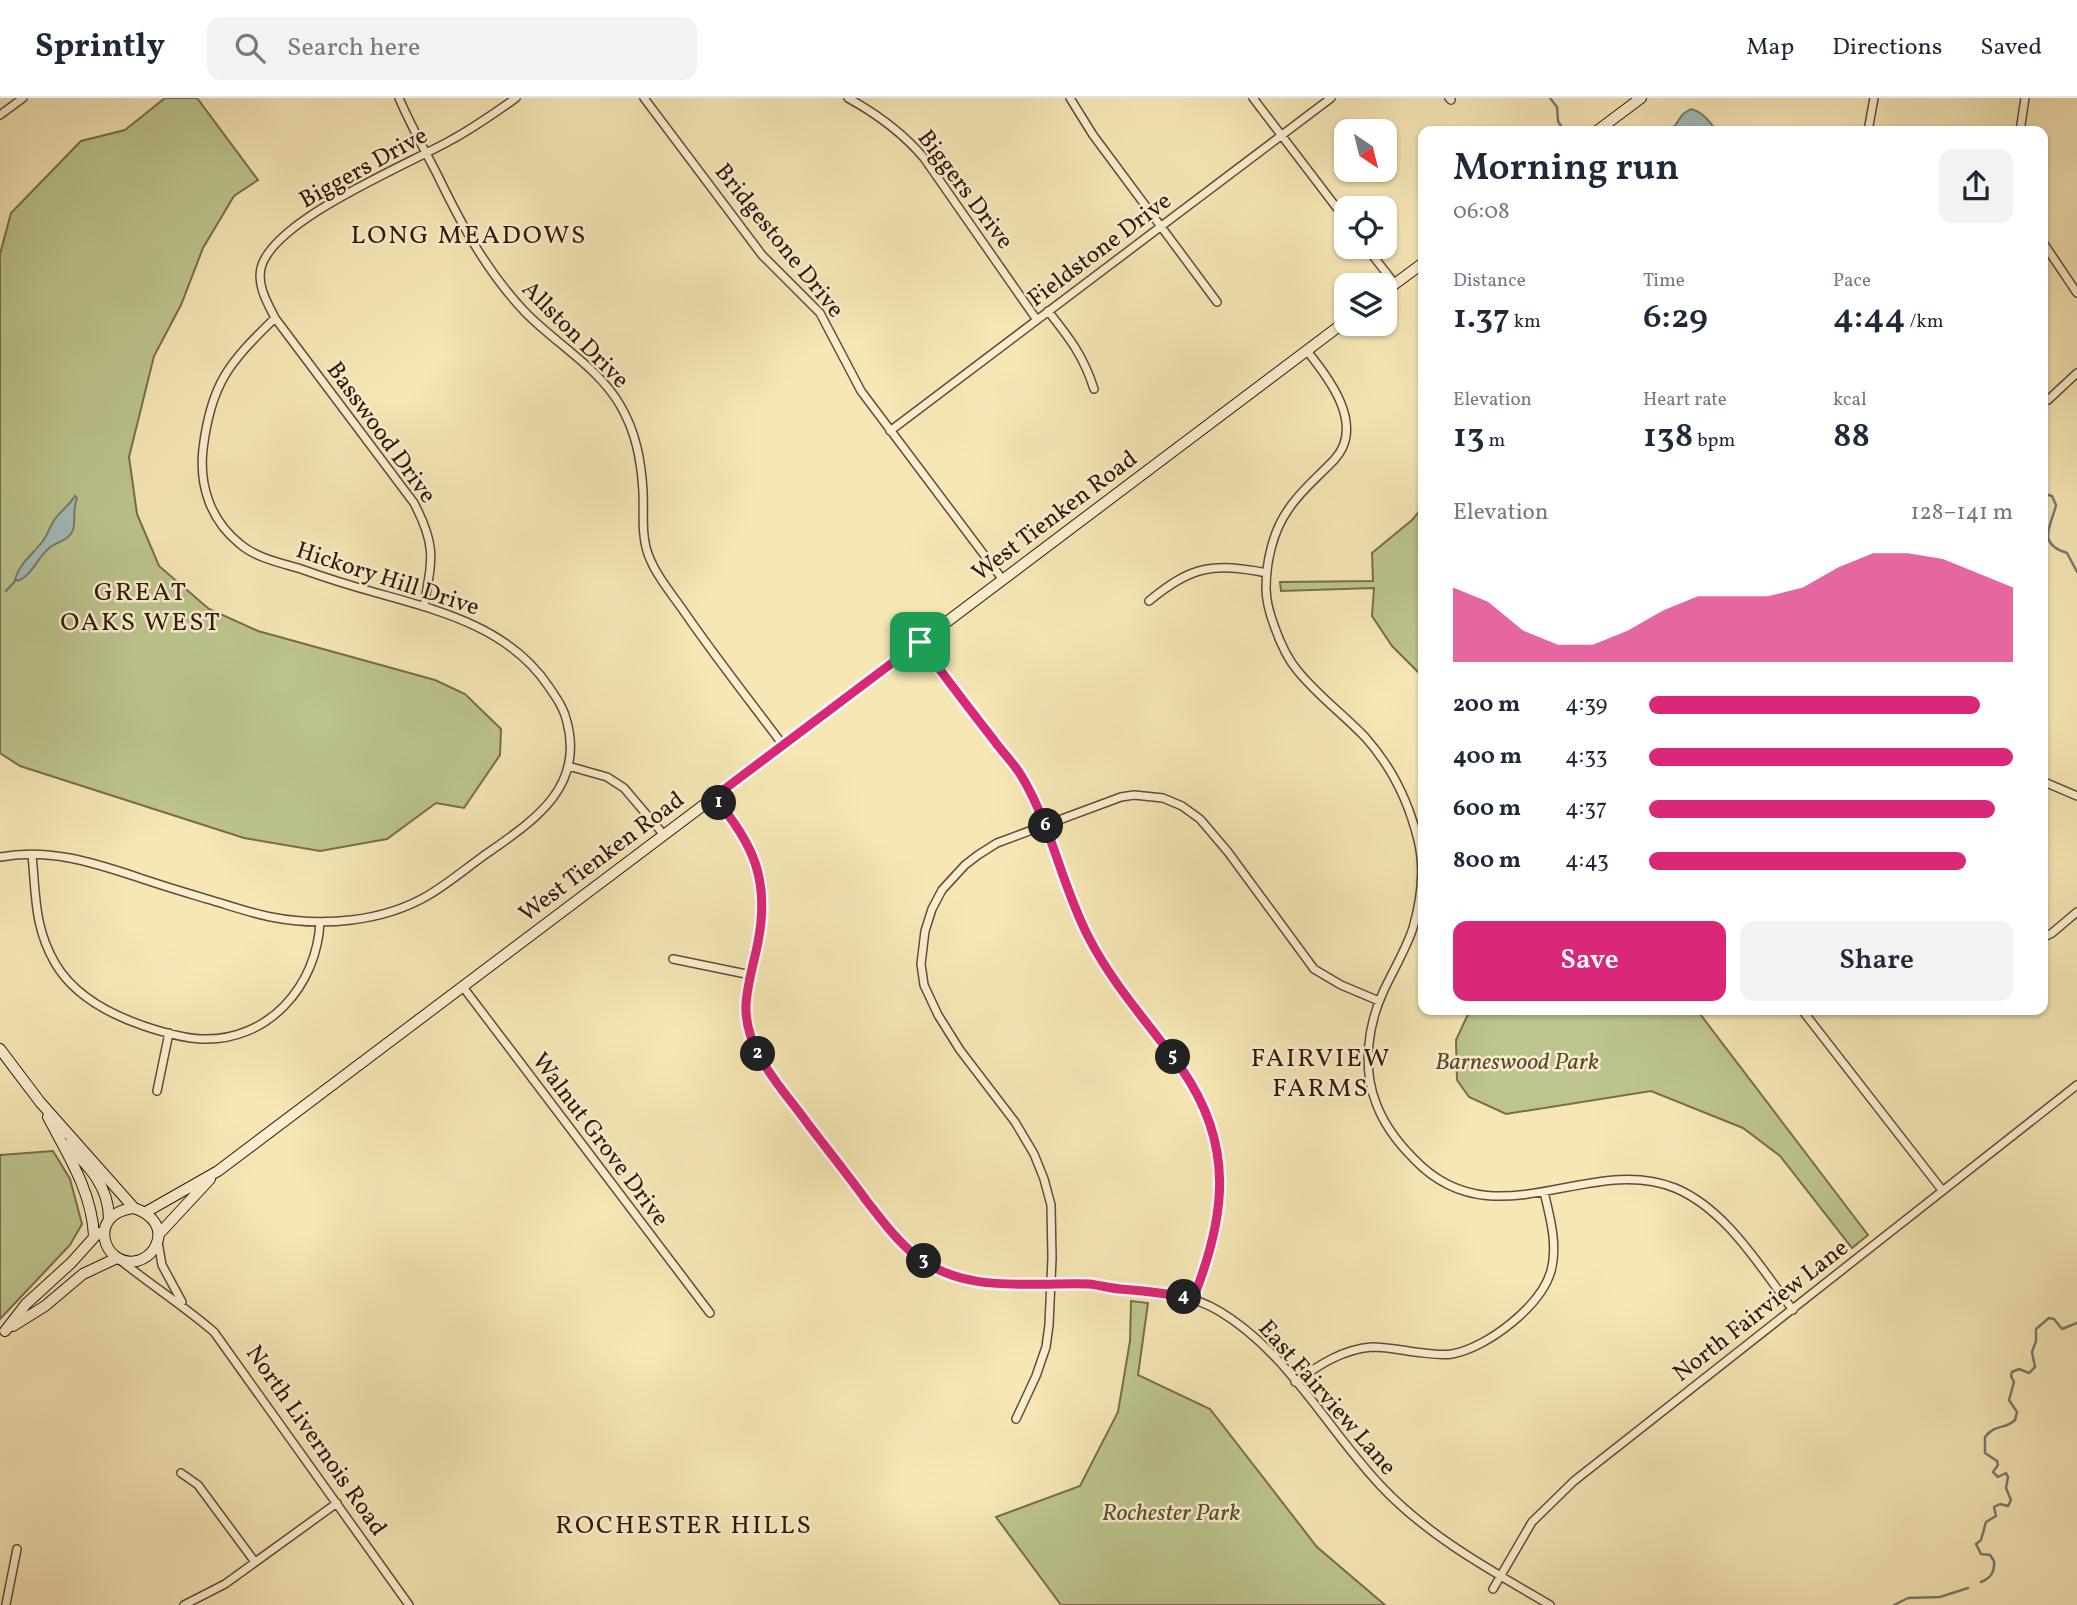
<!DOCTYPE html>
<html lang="en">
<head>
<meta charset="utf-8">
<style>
	body { margin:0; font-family:Vollkorn,serif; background:#f2f2f3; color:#1f2937; height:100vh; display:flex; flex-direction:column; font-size:26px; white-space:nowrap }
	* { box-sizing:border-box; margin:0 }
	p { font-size:23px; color:#747a83 }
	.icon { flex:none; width:38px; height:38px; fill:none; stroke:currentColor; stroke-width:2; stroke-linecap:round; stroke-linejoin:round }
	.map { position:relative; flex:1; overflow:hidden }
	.sheet { position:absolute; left:1418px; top:28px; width:630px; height:889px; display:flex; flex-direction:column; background:#fff; border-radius:14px; box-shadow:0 2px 5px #0004 }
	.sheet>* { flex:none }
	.needle { width:46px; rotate:145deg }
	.tools { position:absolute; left:1334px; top:21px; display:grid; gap:14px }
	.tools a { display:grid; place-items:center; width:63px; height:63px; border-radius:14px; background:#fff; box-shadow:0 2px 5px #0004; font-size:35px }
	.pin { position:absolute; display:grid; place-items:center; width:60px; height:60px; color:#fff; margin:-30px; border-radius:14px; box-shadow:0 4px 10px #0006 }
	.km { position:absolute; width:35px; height:35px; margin:-18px; border-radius:50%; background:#222; color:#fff; font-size:19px; line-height:35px; text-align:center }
	.round { display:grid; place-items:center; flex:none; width:74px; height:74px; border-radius:14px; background:#f2f2f3 }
	.headline { display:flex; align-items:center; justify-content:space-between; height:119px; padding:0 35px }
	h1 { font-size:38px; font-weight:600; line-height:52px }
	.stats { display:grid; grid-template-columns:repeat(3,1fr); gap:10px; height:119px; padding:7px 35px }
	.stats div { display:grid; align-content:center }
	.stats b { font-size:35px; font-weight:600 }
	.stats small { font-size:19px; font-weight:400 }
	.stats p { font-size:19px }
	.chart { height:196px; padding:14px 35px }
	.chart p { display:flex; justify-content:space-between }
	.chart svg { width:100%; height:126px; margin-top:7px; fill:#db2777; opacity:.7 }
	.button { display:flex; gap:14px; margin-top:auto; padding:14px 35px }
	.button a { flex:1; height:80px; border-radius:14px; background:#db2777; color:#fff; font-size:28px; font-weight:600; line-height:80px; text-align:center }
	.button a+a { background:#f2f2f3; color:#1f2937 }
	ul { padding:0 35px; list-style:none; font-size:23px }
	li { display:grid; grid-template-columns:112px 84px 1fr; align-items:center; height:52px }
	li i { height:18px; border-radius:9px; background:#db2777 }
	header { display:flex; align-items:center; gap:42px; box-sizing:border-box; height:98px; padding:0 35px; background:#fff; border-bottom:2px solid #e0e1e3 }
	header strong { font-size:33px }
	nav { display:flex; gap:38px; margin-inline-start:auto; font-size:24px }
	.search { width:490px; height:63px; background:#f2f2f3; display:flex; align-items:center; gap:18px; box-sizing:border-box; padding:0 24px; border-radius:14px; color:#747a83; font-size:26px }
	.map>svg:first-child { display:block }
</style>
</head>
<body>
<header>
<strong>Sprintly</strong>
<div class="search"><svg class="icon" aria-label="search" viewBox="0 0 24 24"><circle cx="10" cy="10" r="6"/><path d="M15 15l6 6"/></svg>Search here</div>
<nav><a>Map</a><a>Directions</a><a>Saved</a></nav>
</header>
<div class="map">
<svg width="2077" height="1507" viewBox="0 0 2077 1507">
	<rect width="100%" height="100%" fill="#f6e7b5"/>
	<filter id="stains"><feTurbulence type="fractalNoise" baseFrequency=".00286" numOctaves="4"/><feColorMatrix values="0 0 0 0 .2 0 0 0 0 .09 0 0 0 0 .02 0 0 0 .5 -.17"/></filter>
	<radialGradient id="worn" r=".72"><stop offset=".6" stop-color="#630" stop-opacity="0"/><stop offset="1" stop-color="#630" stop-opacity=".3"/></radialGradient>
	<path fill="#bdc58d" stroke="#796d4c" stroke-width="2" d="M165,0H197L258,82L234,98L203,150L181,207L154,258L129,359L137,416L159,468L209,511L258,533L435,582L465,596L501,631L500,657L464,710L436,705L387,741L320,753L244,740L20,668L0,655V156L11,115L81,43L125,32Z
		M1423,409V579L1392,548L1372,518L1374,490L1281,493L1280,484L1373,483L1372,455L1412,422Z
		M1470,912H1697L1868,1137L1852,1150L1780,1058L1743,1030L1651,993L1506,1016L1469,999L1457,982L1456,942Z
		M53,1053L70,1081L82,1126L70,1147L0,1221V1057Z
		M1131,1203L1148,1205L1138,1277L1210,1311L1317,1449L1385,1507H1061L996,1419L1080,1388L1118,1314L1130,1243Z"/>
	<path fill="#a2bdb9" stroke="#767a73" stroke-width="2" d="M1691,11C1703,14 1710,23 1716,33H1671L1683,16Z
		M75,398L77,400C72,413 76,422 73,432C69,443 55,444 48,451C37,461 31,478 18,483L15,481C20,465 32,457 42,444C47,438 49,431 53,424C58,415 69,408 75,398Z"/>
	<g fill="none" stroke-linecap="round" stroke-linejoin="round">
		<path stroke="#767a73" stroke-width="2.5" d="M1550,0L1557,9L1558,23L1564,33
			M2042,395L2052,398L2056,407C2051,429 2036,445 2067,455L2077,474
			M6,493L16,482
			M1981,1484C1991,1480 1995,1474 1994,1463L1990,1457L1981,1456L1976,1446L1981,1442L1986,1424L1996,1418L1994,1409L2000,1406L2008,1408L2011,1402L2006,1390L2008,1379L2006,1375L1998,1379L1993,1374L1998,1367L1997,1363L1985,1355V1339C1996,1325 2005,1332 2015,1322L2017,1314L2009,1302L2014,1284L2011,1278L2012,1274L2019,1271L2029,1275L2035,1269L2032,1254L2036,1243V1231L2049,1220L2054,1221L2062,1231L2077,1225
			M1894,1507L1908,1500L1940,1499L1968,1490"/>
		<defs>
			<path id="street" d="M399,0C410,26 424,51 437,76C461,126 487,174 525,214C555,245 598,269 620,307C636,334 641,362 643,393C644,415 641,436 648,456C656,478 672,496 685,515C716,560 750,603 783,647
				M644,0L762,157L820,215L861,293L1003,482
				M848,0C877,16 903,35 924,60L1037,222
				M1070,0L1093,37L1217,204
				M1253,0L1346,122
				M1449,0L1451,2
				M0,17L23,0
				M1868,33L1874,0
				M2020,33L2025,0
				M2042,143L2077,195
				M1366,149L1395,186
				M1048,213C1070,241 1083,257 1094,291
				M1307,253C1329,280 1366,328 1334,362C1319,378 1300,393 1288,412C1273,433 1266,464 1266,490C1266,504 1270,517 1275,530C1280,544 1287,560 1297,572C1317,597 1343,616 1365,639C1391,668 1409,705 1418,742C1425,770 1421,802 1413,830C1406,851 1394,871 1384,892C1368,926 1362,969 1376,1005C1384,1027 1398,1045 1414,1061C1494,1145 1588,1055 1675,1090C1726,1111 1760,1169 1793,1212
				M2048,302L2077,275
				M890,333L1331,0
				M1149,503C1192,467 1213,465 1267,475
				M424,508C432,461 437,449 414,405L275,220C267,204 257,188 261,170C273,121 410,66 453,41C475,29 496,14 516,0
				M920,544C942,575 966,606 990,637C1000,651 1013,664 1022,679C1052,729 1062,789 1089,840C1113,887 1150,927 1181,970C1216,1020 1227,1082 1214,1141C1210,1162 1201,1182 1193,1201
				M568,668L607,679L624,690L664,737
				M2042,683L2077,698
				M714,699C738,726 761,759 763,796C766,845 734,895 751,943C756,957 767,970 776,981C801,1016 827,1051 854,1085C877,1115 900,1150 933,1170C962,1186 996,1185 1028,1186C1049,1186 1071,1185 1093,1187C1101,1188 1110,1190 1118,1191C1153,1194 1187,1194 1219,1213C1288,1254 1327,1331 1381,1388C1429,1439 1490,1472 1550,1507
				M32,757C36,797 34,829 55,865C74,898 109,916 144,928C162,934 181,940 201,941C268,944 317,888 320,824
				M0,759C48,750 92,764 137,779C160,787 184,794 207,801C228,807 250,815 271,819C322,829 382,824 427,798C446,787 464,772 482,759C530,725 585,692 567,624C564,610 557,601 549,589C510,530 441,513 377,495C352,488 326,480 301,471C281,465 256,460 240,446C210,422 199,387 203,351C211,285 229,265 275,220
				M2042,840L2052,835L2077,814
				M673,861L751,877
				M463,889L710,1215
				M1802,912L1942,1092
				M157,993L169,935
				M158,1144L162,1167L182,1204
				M120,1162C151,1187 184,1208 214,1234L409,1507
				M1295,1284C1319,1267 1343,1251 1372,1249C1386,1249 1401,1252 1415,1254C1427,1255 1439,1258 1452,1256C1487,1250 1541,1208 1551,1173C1558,1147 1550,1119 1544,1094
				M1016,1321L1036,1278L1046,1249L1049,1227L1052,1160L1051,1107L1044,1081L1034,1056L1015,1024L960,952L938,917L924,887L921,866L925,833L932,811L942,792L965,767L978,757L997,745L1121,699L1134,697L1163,700L1182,708L1200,721L1228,754L1314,871L1341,887L1379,903
				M181,1375L198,1387L255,1464
				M1493,1491L1532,1424L1574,1383L2077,987
				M6,1506L17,1451
				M184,1507L225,1486L337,1405"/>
			<path id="secondary" d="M1597,33L1641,0
				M1384,194L1423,165
				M0,951L40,1004L134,1110
				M48,1019C68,1057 92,1094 94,1138
				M66,1047C89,1067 109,1089 109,1121
				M134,1110C152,1116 166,1131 154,1151C150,1157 144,1161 137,1163C103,1170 86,1115 134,1110Z
				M146,1114L218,1073L1346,223
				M159,1136L210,1081
				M13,1228L45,1208L83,1176L117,1160
				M5,1233L26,1206L71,1165L98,1135"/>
		</defs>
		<use href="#street" stroke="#654a35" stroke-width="10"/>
		<use href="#secondary" stroke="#35150a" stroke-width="12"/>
		<use href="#street" stroke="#f9efcf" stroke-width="7"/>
		<use href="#secondary" stroke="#f9efcf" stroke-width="10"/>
	</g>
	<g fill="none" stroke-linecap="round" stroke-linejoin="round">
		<defs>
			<path id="route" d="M920,544C943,577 968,609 993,641C1002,654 1014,665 1022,679C1052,729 1062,789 1089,840C1113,887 1150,927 1181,970C1235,1047 1226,1118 1193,1201C1169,1195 1145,1193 1120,1191C1110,1190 1099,1187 1089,1186C1030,1184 964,1197 915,1157C896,1142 881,1121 866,1102C847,1076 827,1051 808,1026C783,991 744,953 746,907C747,886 754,865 758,844C770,783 754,746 714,699Z"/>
		</defs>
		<use href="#route" stroke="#fff" stroke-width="14"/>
		<use href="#route" stroke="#db2777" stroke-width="9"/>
	</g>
	<g text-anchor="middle" stroke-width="5" stroke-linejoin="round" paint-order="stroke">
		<g font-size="24" fill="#35150a" stroke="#f9efcf">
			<text transform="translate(363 69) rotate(-29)" y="8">Biggers Drive</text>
			<text transform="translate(966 91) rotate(53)" y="8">Biggers Drive</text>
			<text transform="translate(780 142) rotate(51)" y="8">Bridgestone Drive</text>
			<text transform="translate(1099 151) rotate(-37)" y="8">Fieldstone Drive</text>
			<text transform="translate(576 236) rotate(45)" y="8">Allston Drive</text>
			<text transform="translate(382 334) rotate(54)" y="8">Basswood Drive</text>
			<text transform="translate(1054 417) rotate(-37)" y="8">West Tienken Road</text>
			<text transform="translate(388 480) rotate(18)" y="8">Hickory Hill Drive</text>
			<text transform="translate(601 758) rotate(-37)" y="8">West Tienken Road</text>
			<text transform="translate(601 1041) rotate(53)" y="8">Walnut Grove Drive</text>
			<text transform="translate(1760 1212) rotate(-38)" y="8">North Fairview Lane</text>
			<text transform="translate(1328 1299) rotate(49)" y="8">East Fairview Lane</text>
			<text transform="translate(317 1342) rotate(55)" y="8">North Livernois Road</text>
		</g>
		<g font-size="24" font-style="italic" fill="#5e4a31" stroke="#f9efcf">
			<text x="1517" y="971">Barneswood Park</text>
			<text x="1171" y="1422">Rochester Park</text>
		</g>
		<g font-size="26" letter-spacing="2" fill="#35150a" stroke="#f9efcf">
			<text x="469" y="145">LONG MEADOWS</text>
			<text x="141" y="502">GREAT<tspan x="141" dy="30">OAKS WEST</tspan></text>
			<text x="1321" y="968">FAIRVIEW<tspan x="1321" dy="30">FARMS</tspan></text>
			<text x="684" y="1435">ROCHESTER HILLS</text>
		</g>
	</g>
	<rect width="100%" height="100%" filter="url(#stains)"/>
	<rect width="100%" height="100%" fill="url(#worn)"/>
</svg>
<div class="tools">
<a><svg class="needle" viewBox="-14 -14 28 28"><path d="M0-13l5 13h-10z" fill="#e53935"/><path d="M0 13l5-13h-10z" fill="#747a83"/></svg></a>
<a><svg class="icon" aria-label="locate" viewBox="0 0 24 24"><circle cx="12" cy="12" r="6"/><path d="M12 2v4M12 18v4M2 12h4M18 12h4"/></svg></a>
<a><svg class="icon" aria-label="layers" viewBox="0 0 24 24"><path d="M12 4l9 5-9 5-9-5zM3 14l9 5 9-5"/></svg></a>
</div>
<div class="pin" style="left:920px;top:544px;background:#1e9e55"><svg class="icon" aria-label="arrive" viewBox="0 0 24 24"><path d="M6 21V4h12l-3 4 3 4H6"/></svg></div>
<b class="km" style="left:719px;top:705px">1</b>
<b class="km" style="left:758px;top:956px">2</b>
<b class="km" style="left:924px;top:1163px">3</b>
<b class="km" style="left:1184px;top:1199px">4</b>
<b class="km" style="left:1173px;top:959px">5</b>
<b class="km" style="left:1046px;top:728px">6</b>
<section class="sheet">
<div class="headline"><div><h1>Morning run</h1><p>06:08</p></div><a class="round"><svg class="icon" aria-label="share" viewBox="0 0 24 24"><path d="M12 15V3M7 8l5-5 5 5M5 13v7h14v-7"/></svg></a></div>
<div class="stats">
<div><p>Distance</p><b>1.37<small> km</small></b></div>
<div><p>Time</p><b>6:29</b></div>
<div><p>Pace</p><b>4:44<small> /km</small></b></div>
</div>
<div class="stats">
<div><p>Elevation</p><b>13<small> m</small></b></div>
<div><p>Heart rate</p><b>138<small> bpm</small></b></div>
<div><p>kcal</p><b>88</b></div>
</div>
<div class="chart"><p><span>Elevation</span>128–141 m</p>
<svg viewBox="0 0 160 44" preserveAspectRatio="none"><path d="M0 44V18L10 23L20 33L30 38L40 38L50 33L60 26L70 21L80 21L90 21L100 18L110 11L120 6L130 6L140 8L150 13L160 18V44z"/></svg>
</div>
<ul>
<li><b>200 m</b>4:39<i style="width:91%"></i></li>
<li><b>400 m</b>4:33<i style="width:100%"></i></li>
<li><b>600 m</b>4:37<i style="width:95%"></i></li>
<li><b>800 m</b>4:43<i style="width:87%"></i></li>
</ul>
<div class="button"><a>Save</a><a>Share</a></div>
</section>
</div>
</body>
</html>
